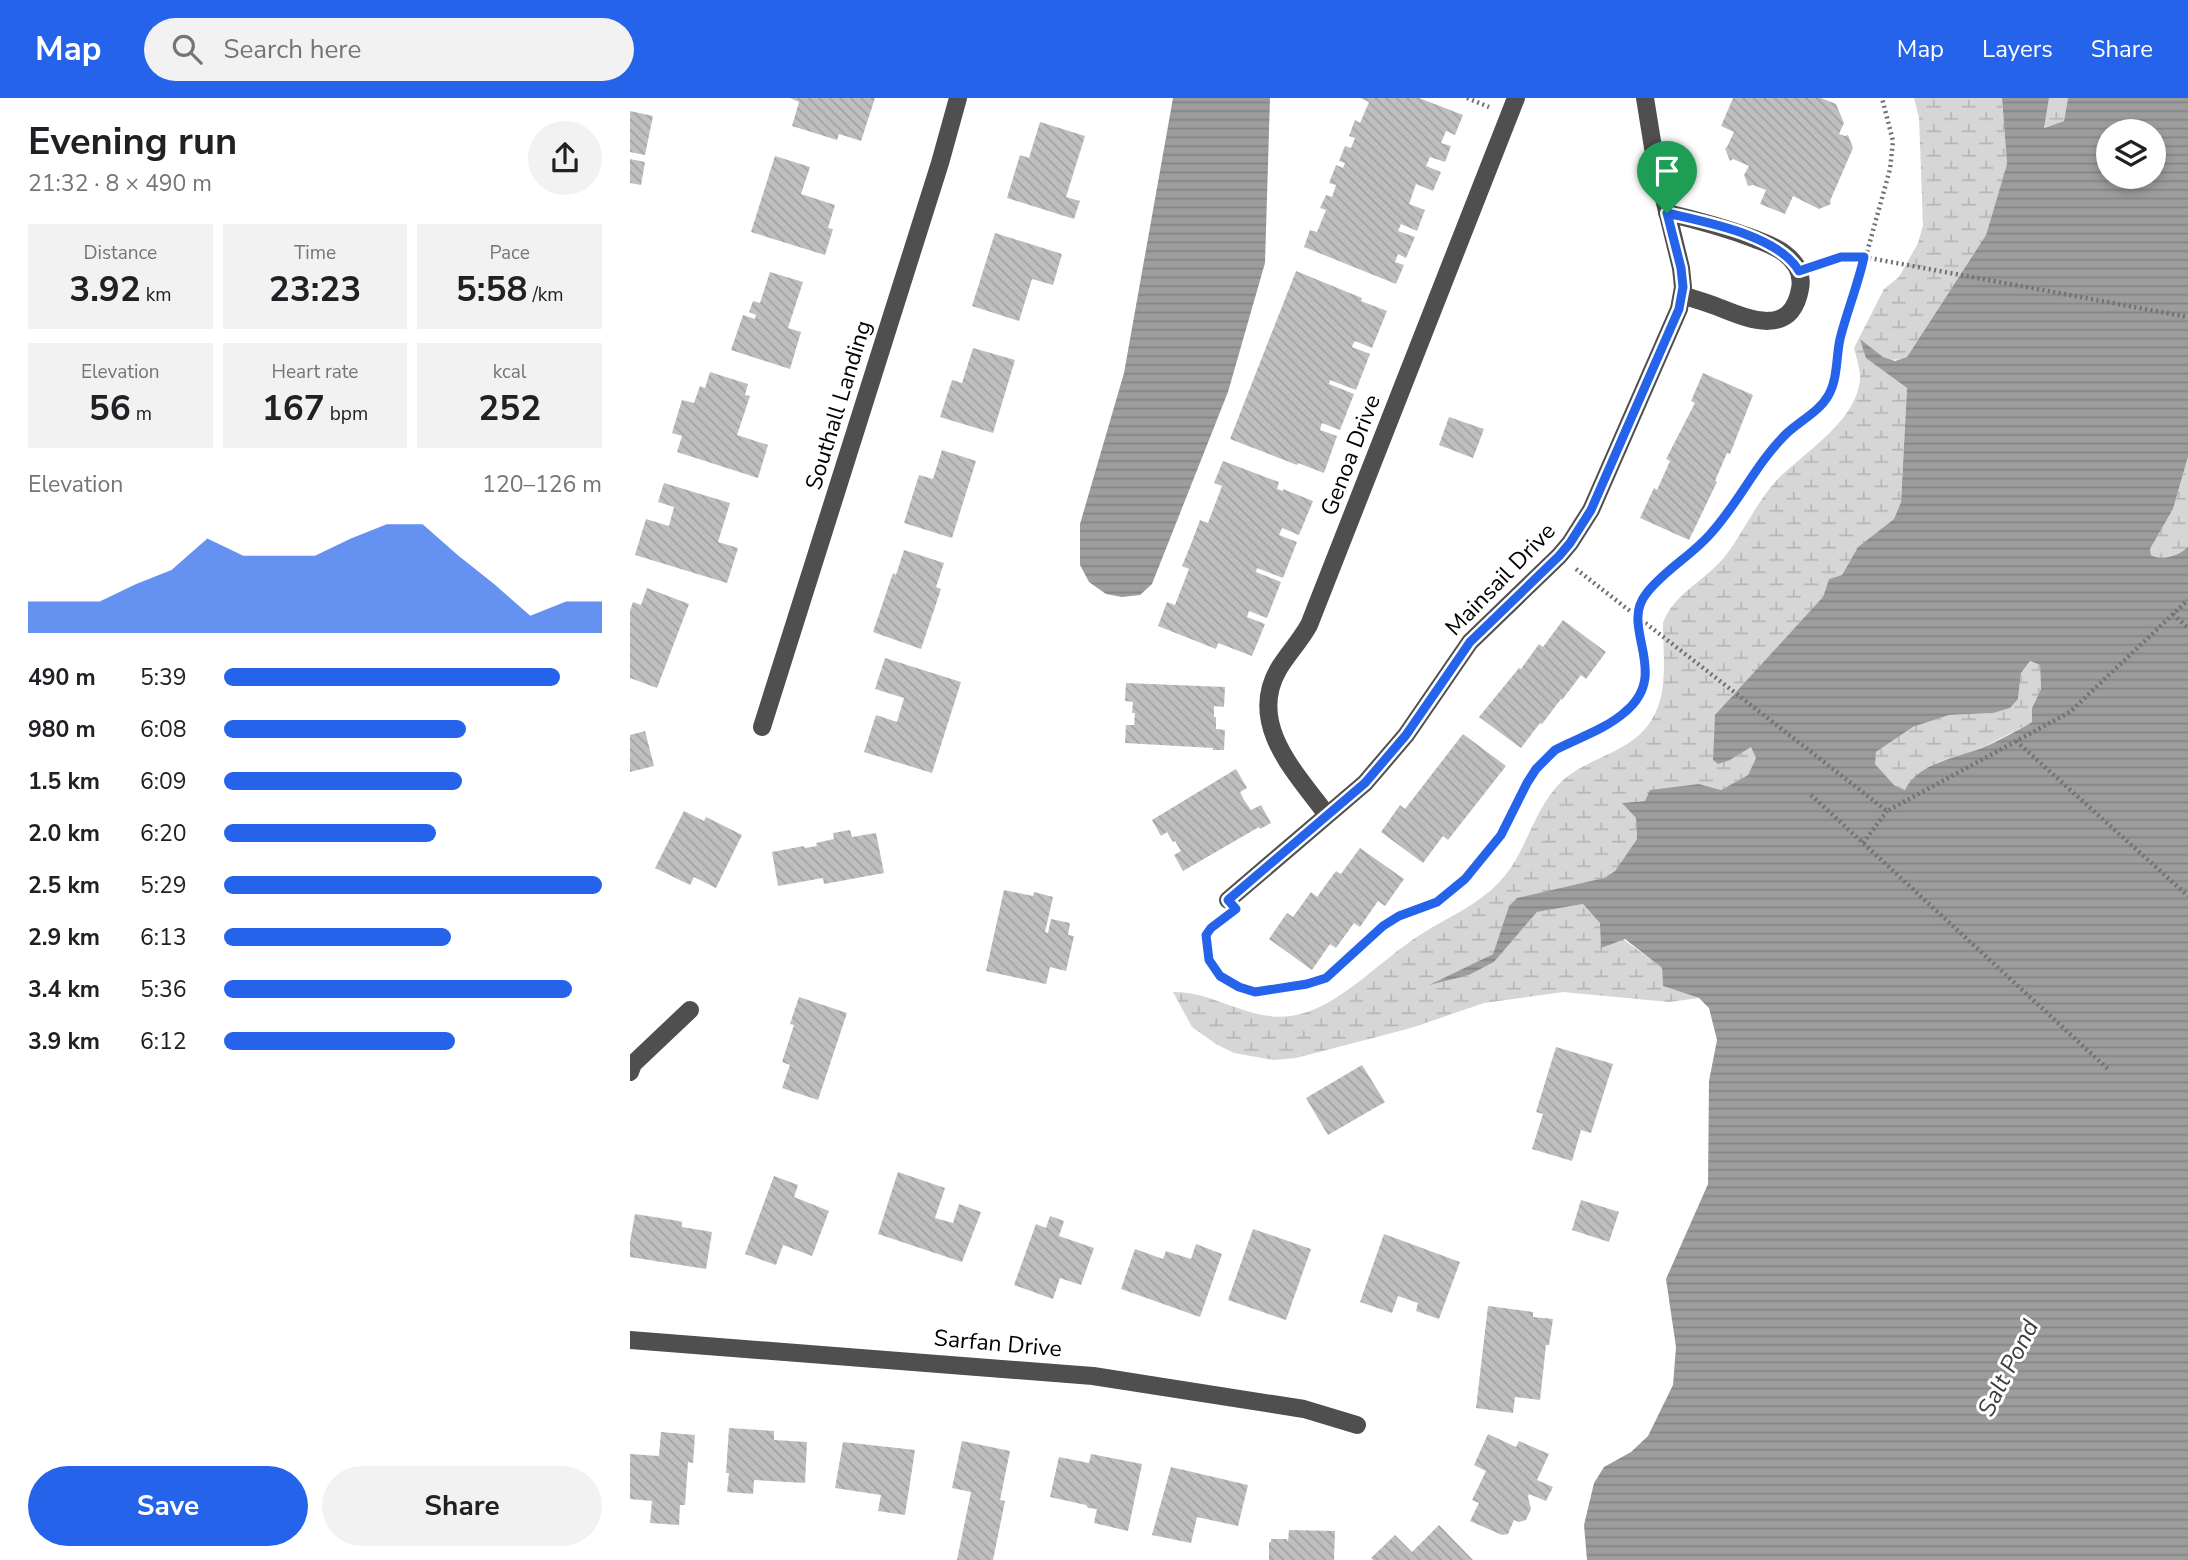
<!DOCTYPE html>
<html lang="en">
<head>
<meta charset="utf-8">
<style>
	body { margin:0; font-family:"Nunito Sans",sans-serif; background:#f2f2f2; color:#202124; height:100vh; display:flex; flex-direction:column; font-size:26px; white-space:nowrap }
	* { box-sizing:border-box; margin:0 }
	p { font-size:23px; color:#757577 }
	.icon { flex:none; width:38px; height:38px; fill:none; stroke:currentColor; stroke-width:2; stroke-linecap:round; stroke-linejoin:round }
	.map { position:relative; flex:1; overflow:hidden }
	.side { display:flex; flex-direction:column; background:#fff; width:630px }
	.side>* { flex:none }
	.buttons { position:absolute; left:1466px; top:21px; display:grid; gap:14px }
	.buttons a { display:grid; place-items:center; width:70px; height:70px; border-radius:50%; background:#fff; box-shadow:0 4px 10px #0003; font-size:35px }
	.pin { position:absolute; display:grid; place-items:center; width:60px; height:60px; color:#fff; margin:-72px -30px; border-radius:50% 50% 50% 0; rotate:-45deg; box-shadow:0 0 7px #0007 }
	.pin .icon { rotate:45deg }
	.round { display:grid; place-items:center; flex:none; width:74px; height:74px; border-radius:37px; background:#f2f2f2 }
	.headline { display:flex; align-items:center; justify-content:space-between; height:119px; padding:0 28px }
	h1 { font-size:38px; font-weight:700; line-height:52px }
	.stats { display:grid; grid-template-columns:repeat(3,1fr); gap:10px; height:119px; padding:7px 28px }
	.stats div { display:grid; align-content:center; border-radius:0px; background:#f2f2f2; text-align:center }
	.stats b { font-size:35px; font-weight:700 }
	.stats small { font-size:19px; font-weight:400 }
	.stats p { font-size:19px }
	.chart { height:196px; padding:14px 28px }
	.chart p { display:flex; justify-content:space-between }
	.chart svg { width:100%; height:126px; margin-top:7px; fill:#2563eb; opacity:.7 }
	.action { display:flex; gap:14px; margin-top:auto; padding:14px 28px }
	.action a { flex:1; height:80px; border-radius:42px; background:#2563eb; color:#fff; font-size:28px; font-weight:700; line-height:80px; text-align:center }
	.action a+a { background:#f2f2f2; color:#202124 }
	ul { padding:0 28px; list-style:none; font-size:23px }
	li { display:grid; grid-template-columns:112px 84px 1fr; align-items:center; height:52px }
	li i { height:18px; border-radius:9px; background:#2563eb }
	header { display:flex; align-items:center; gap:42px; box-sizing:border-box; height:98px; padding:0 35px; background:#2563eb; color:#fff }
	header strong { font-size:33px }
	nav { display:flex; gap:38px; margin-inline-start:auto; font-size:24px }
	.search { width:490px; height:63px; background:#f2f2f2; display:flex; align-items:center; gap:18px; box-sizing:border-box; padding:0 24px; border-radius:38px; color:#757577; font-size:26px }
	main { display:flex; flex:1; min-height:0 }
	.map>svg:first-child { display:block }
</style>
</head>
<body>
<header>
<strong>Map</strong>
<div class="search"><svg class="icon" aria-label="search" viewBox="0 0 24 24"><circle cx="10" cy="10" r="6"/><path d="M15 15l6 6"/></svg>Search here</div>
<nav><a>Map</a><a>Layers</a><a>Share</a></nav>
</header>
<main>
<section class="side">
<div class="headline"><div><h1>Evening run</h1><p>21:32 · 8 × 490 m</p></div><a class="round"><svg class="icon" aria-label="share" viewBox="0 0 24 24"><path d="M12 15V3M7 8l5-5 5 5M5 13v7h14v-7"/></svg></a></div>
<div class="stats">
<div><p>Distance</p><b>3.92<small> km</small></b></div>
<div><p>Time</p><b>23:23</b></div>
<div><p>Pace</p><b>5:58<small> /km</small></b></div>
</div>
<div class="stats">
<div><p>Elevation</p><b>56<small> m</small></b></div>
<div><p>Heart rate</p><b>167<small> bpm</small></b></div>
<div><p>kcal</p><b>252</b></div>
</div>
<div class="chart"><p><span>Elevation</span>120–126 m</p>
<svg viewBox="0 0 160 44" preserveAspectRatio="none"><path d="M0 44V33L10 33L20 33L30 27L40 22L50 11L60 17L70 17L80 17L90 11L100 6L110 6L120 17L130 27L140 38L150 33L160 33V44z"/></svg>
</div>
<ul>
<li><b>490 m</b>5:39<i style="width:89%"></i></li>
<li><b>980 m</b>6:08<i style="width:64%"></i></li>
<li><b>1.5 km</b>6:09<i style="width:63%"></i></li>
<li><b>2.0 km</b>6:20<i style="width:56%"></i></li>
<li><b>2.5 km</b>5:29<i style="width:100%"></i></li>
<li><b>2.9 km</b>6:13<i style="width:60%"></i></li>
<li><b>3.4 km</b>5:36<i style="width:92%"></i></li>
<li><b>3.9 km</b>6:12<i style="width:61%"></i></li>
</ul>
<div class="action"><a>Save</a><a>Share</a></div>
</section>
<div class="map">
<svg width="1558" height="1462" viewBox="0 0 1558 1462">
	<defs>
		<pattern id="wetland-marsh" width="20" height="14" patternUnits="userSpaceOnUse" patternTransform="scale(1.75)"><rect width="20" height="14" fill="#d6d6d6"/><path d="M1 5h8M5 5V1M11 12h8M15 12V8" fill="none" stroke="#b6b6b6"/></pattern>
		<pattern id="water-rules" width="6" height="5" patternUnits="userSpaceOnUse" patternTransform="scale(1.75)"><rect width="6" height="5" fill="#9d9d9d"/><path d="M0 2.5h6" fill="none" stroke="#858585"/></pattern>
		<pattern id="building-back-hatch" width="6" height="6" patternUnits="userSpaceOnUse" patternTransform="scale(1.75)"><rect width="6" height="6" fill="#bfbfbf"/><path d="M-1 5l2 2M0 0l6 6M5-1l2 2" fill="none" stroke="#a2a2a2"/></pattern>
	</defs>
	<rect width="100%" height="100%" fill="#fff"/>
	<path fill="url(#wetland-marsh)" d="M1284,0H1372L1377,66L1356,137L1277,259C1253,268 1249,253 1231,243L1237,260L1277,290L1271,404L1264,421L1228,449L1212,477L1199,481L1193,499L1100,662L1122,648L1126,660L1118,677L1091,692L1069,686L1015,703L993,705L1006,720L1007,741L985,773L974,780L879,808L863,856L803,885L839,877L864,864L907,814L953,806C975,831 1005,849 1032,870L1033,888L1069,900L1039,904L933,894L854,905L781,930L666,960L644,962L604,955L586,946L562,929L543,894C583,893 620,924 661,918C707,912 751,861 790,837C824,815 858,804 882,768C899,741 907,709 930,685C956,659 1000,656 1021,623C1039,596 1033,557 1033,525C1043,497 1072,484 1091,463C1112,439 1124,407 1146,383C1173,355 1232,320 1230,276C1229,268 1226,258 1224,250L1254,191L1269,179L1288,145L1293,127L1289,20Z
		M1419,0H1438L1434,23L1413,30Z
		M1558,359V448C1551,458 1531,463 1521,457L1520,451L1543,411Z
		M1400,563L1410,567L1411,591L1402,610V624L1354,649L1308,664L1275,692L1264,687L1244,666L1246,654L1283,629L1319,617L1363,615L1388,601L1391,575Z"/>
	<path fill="url(#water-rules)" fill-rule="evenodd" d="M543,0H640L635,165L598,294L522,486L510,497L492,499L476,496L459,484L450,467V426L494,275Z
		M1372,0H1419L1414,30L1434,23L1438,0H1558V359L1543,411L1520,451L1521,457C1531,463 1551,458 1558,448V1462H957L954,1427L964,1385L974,1369L1001,1354L1018,1338L1043,1287L1046,1249L1036,1181L1078,1086L1079,983L1087,942L1079,910L1069,900L1033,888L1032,870L995,841L971,850L970,825L953,806L907,814L864,864L839,877L799,887L863,856L879,808L887,800L974,780L985,773L1007,741L1006,720L992,705L1015,703L1020,692L1069,686L1091,692L1118,677L1126,660L1121,649L1100,662L1088,666L1083,662L1085,617L1193,499L1199,481L1212,477L1228,449L1264,421L1271,404L1277,290L1236,260L1230,241L1253,259L1265,263L1277,259L1356,137L1377,66ZM1479,33H1524V79H1479ZM1400,563L1410,567L1411,591L1402,610V624C1386,633 1369,643 1352,650C1327,659 1287,666 1275,692L1264,687L1245,666L1246,654L1283,629L1319,617L1363,615L1380,610L1388,601L1391,575Z"/>
	<path fill="url(#building-back-hatch)" d="M160,0H245L231,43L209,36L207,42L162,28L169,4Z
		M730,0H789L833,17L825,37L816,33L811,45L821,48L815,64L800,59L796,68L811,74L803,93L786,86L779,106L795,112L787,133L771,126L768,133L785,139L776,160L768,156L765,164L774,167L766,186L674,149L680,132L687,134L696,112L690,110L696,97L702,99L706,87L699,85L706,67L713,70L715,65L709,63L715,48L721,50L725,40L719,38L725,22L730,25L739,4Z
		M1103,0H1191L1206,6L1214,25L1209,36L1215,38L1218,37L1223,50L1200,103L1201,106L1189,111L1163,98L1155,116L1130,106L1136,92L1123,87L1118,88L1114,77L1119,68L1103,61L1100,63L1095,50L1097,49L1104,34L1091,28Z
		M0,13L23,18L15,57L0,54Z
		M410,24L455,38L436,99L450,103L444,121L377,100L390,57L399,60Z
		M145,58L180,69L171,96L205,107L198,130L203,131L195,157L121,134Z
		M0,61L15,64L11,87L0,85Z
		M365,135L432,156L423,187L402,181L389,223L342,208Z
		M666,173L732,200L731,203L757,213L742,250L725,243L723,246L722,249L740,256L726,292L700,282L699,286L724,296L710,332L692,325L691,328L690,332L707,338L694,375L668,365L667,367L600,341Z
		M140,174L173,184L158,230L171,234L160,271L101,252L113,217L125,221L126,217L119,214L123,203L130,205Z
		M343,250L385,262L363,335L310,319L322,282L332,285Z
		M80,274L118,286L115,297L120,298L107,337L138,347L128,380L47,354L52,338L42,335L52,302L64,305L70,288L75,290Z
		M1073,275L1123,297L1100,356L1097,355L1085,383L1087,384L1059,442L1010,420L1024,390L1027,392L1040,363L1036,361L1065,305L1061,303Z
		M819,319L854,331L843,360L809,347Z
		M312,352L346,363L322,440L274,425L289,377L303,381Z
		M593,363L649,384L647,391L653,393V391L683,403L669,437L652,430L649,437L667,444L653,480L627,470L626,474L651,484L637,520L619,513L617,519L635,526L622,558L588,545L586,551L528,528L537,504L545,507L559,471L552,468L561,446L570,422L578,425L592,388L584,385Z
		M34,385L100,405L88,444L108,450L97,485L5,457L16,421L39,428L44,409L28,404Z
		M274,452L314,465L306,489L311,491L291,551L243,534L263,475L266,477Z
		M17,490L59,506L27,590L0,580V513L3,504L11,507Z
		M933,522L976,554L956,581L951,577L932,602L931,601L912,626L910,625L891,650L849,619L889,570L891,571L909,546L913,549Z
		M255,560L331,584L302,675L234,654L246,617L267,624L274,600L245,591Z
		M496,585L595,589L594,609L584,608V619H586V631L595,632L594,652H583V650L495,645L496,627H504L505,615H502L503,604L495,603Z
		M15,633L24,668L0,674V637Z
		M833,636L876,668L818,742L813,738L793,765L751,734L770,707L775,711Z
		M606,671L617,690L610,694L614,702L621,712L631,707L641,725L630,731L629,729L553,773L544,757L551,753L545,743L543,744L537,734L531,738L522,722Z
		M54,713L74,723L76,719L112,737L86,790L64,779L60,787L25,770Z
		M220,732L222,739L246,735L254,775L194,786L193,780L148,788L142,754L174,748L175,750L187,748L186,745L204,741L203,735Z
		M730,750L774,781L755,808L748,803L730,829L724,825L706,850L700,846L682,872L639,841L657,815L663,819L681,794L687,799L706,773L711,776Z
		M374,792L403,798L404,794L423,799L415,834L418,835L421,821L440,825L438,837L444,838L436,873L420,869L416,886L356,873Z
		M169,899L217,915L188,1002L152,990L160,967L152,964L164,927L160,926Z
		M926,949L983,966L961,1035L951,1032L942,1063L902,1051L913,1016L906,1014Z
		M732,967L755,1004L698,1037L676,1000Z
		M268,1074L315,1090L305,1120L323,1125L329,1106L351,1114L332,1164L248,1136Z
		M144,1078L168,1087L164,1099L199,1113L182,1158L153,1147L146,1167L115,1156Z
		M951,1102L989,1114L979,1144L942,1132Z
		M5,1116L49,1123L52,1124V1129L82,1134L76,1171L0,1159V1144Z
		M420,1118L434,1123L429,1138L464,1150L451,1187L430,1180L423,1201L384,1187L406,1126L416,1130Z
		M623,1131L681,1151L656,1222L598,1202Z
		M754,1136L830,1164L809,1221L786,1213L788,1205L768,1198L762,1215L730,1204Z
		M566,1146L592,1156L570,1219L491,1191L505,1151L533,1161L536,1153L561,1161Z
		M858,1208L903,1214V1219L923,1221L919,1247H916L910,1302L885,1299L883,1315L846,1310Z
		M99,1330L144,1333V1342L177,1344L175,1385L124,1382L123,1396L97,1394L99,1375H96Z
		M31,1334L65,1337L63,1365L58,1364L55,1407H50L49,1427L20,1425L22,1403L0,1401V1356L29,1358Z
		M858,1336L886,1349L889,1343L919,1356L907,1382L923,1389L916,1403L899,1396L898,1399L901,1411L896,1422L889,1424L884,1422L878,1436L872,1437L840,1423L849,1405L842,1402L856,1373L844,1367Z
		M332,1343L380,1353L370,1402L375,1403L363,1462H327L341,1394L322,1390Z
		M213,1344L285,1352L275,1417L248,1413L251,1397L205,1390Z
		M461,1356L512,1366L498,1433L464,1425L467,1411L458,1410L456,1407L420,1399L429,1359L459,1365Z
		M541,1369L618,1387L608,1428L567,1419L561,1445L522,1437Z
		M809,1427L843,1462H743L741,1460L765,1437L782,1454Z
		M659,1432L705,1433L704,1462H639V1444H641V1441H657L658,1444Z"/>
	<g fill="none" stroke-linecap="round" stroke-linejoin="round">
		<path stroke="#717171" stroke-width="4.5" stroke-dasharray="2 3.5" stroke-linecap="butt" d="M837,0L859,9
			M1191,166L1220,158L1234,159L1558,219
			M946,471L1257,713L1440,614L1558,502
			M1543,516L1558,530
			M1386,643L1558,798
			M1181,697L1479,972
			M1233,745L1257,713
			M589,824L578,834L576,841L579,862L590,878L609,889L625,894L635,893L677,886L696,880L745,834L760,823L800,808L816,798L848,767L860,753L877,725L897,685L916,660L925,652L989,619L1004,605L1015,586L1016,575L1007,519L1012,501L1035,476L1080,437L1136,359L1155,337L1197,301L1201,292L1213,231L1228,187L1260,71L1263,43L1252,0"/>
		<path stroke="#4f4f4f" stroke-width="18" d="M1037,115C1067,122 1096,130 1125,141C1135,145 1145,148 1154,155C1166,164 1173,176 1170,191C1161,240 1118,221 1088,209C1076,204 1064,201 1052,197
			M132,629L310,65L328,0
			M697,717C667,676 617,627 648,572C657,557 670,543 679,527L886,0
			M598,802L735,685L776,637L840,544L929,458L940,445L961,412L1049,211L1053,189L1051,170L1026,68L1015,0
			M0,974L3,966L60,912
			M0,1242L463,1278L674,1311L727,1327"/>
	</g>
	<g fill="none" stroke-linecap="round" stroke-linejoin="round">
		<defs>
			<path id="route" d="M1037,115C1075,124 1148,137 1169,173L1211,159H1234C1228,187 1217,213 1210,241C1206,259 1208,281 1198,298C1189,314 1168,324 1155,337C1126,366 1109,404 1082,434C1063,457 1034,472 1016,496C989,530 1042,575 995,614C976,631 948,640 925,652L906,671L897,685L871,737L835,781L807,804L769,818L753,828L696,880L677,886L625,894L609,889L590,878L579,862L576,837L581,830L606,811L598,802L735,685L776,637L840,544L929,458L940,445L961,412L1049,211L1053,189L1051,170Z"/>
		</defs>
		<use href="#route" stroke="#fff" stroke-width="14"/>
		<use href="#route" stroke="#2563eb" stroke-width="9"/>
	</g>
	<g text-anchor="middle" stroke-width="6" stroke-linejoin="round" paint-order="stroke">
		<g font-size="23" fill="#000" stroke="#fff">
			<text transform="translate(208 307) rotate(-73)" y="8">Southall Landing</text>
			<text transform="translate(720 357) rotate(-69)" y="8">Genoa Drive</text>
			<text transform="translate(870 481) rotate(-46)" y="8">Mainsail Drive</text>
			<text transform="translate(368 1245) rotate(5)" y="8">Sarfan Drive</text>
		</g>
		<g font-size="24" font-style="italic" fill="#3e3e3e" stroke="#fff">
			<text transform="translate(1378 1270) rotate(-63)" y="8">Salt Pond</text>
		</g>
	</g>
</svg>
<div class="buttons">
<a><svg class="icon" aria-label="layers" viewBox="0 0 24 24"><path d="M12 4l9 5-9 5-9-5zM3 14l9 5 9-5"/></svg></a>
</div>
<div class="pin" style="left:1037px;top:115px;background:#1e9e55"><svg class="icon" aria-label="arrive" viewBox="0 0 24 24"><path d="M6 21V4h12l-3 4 3 4H6"/></svg></div>
</div>
</main>
</body>
</html>
